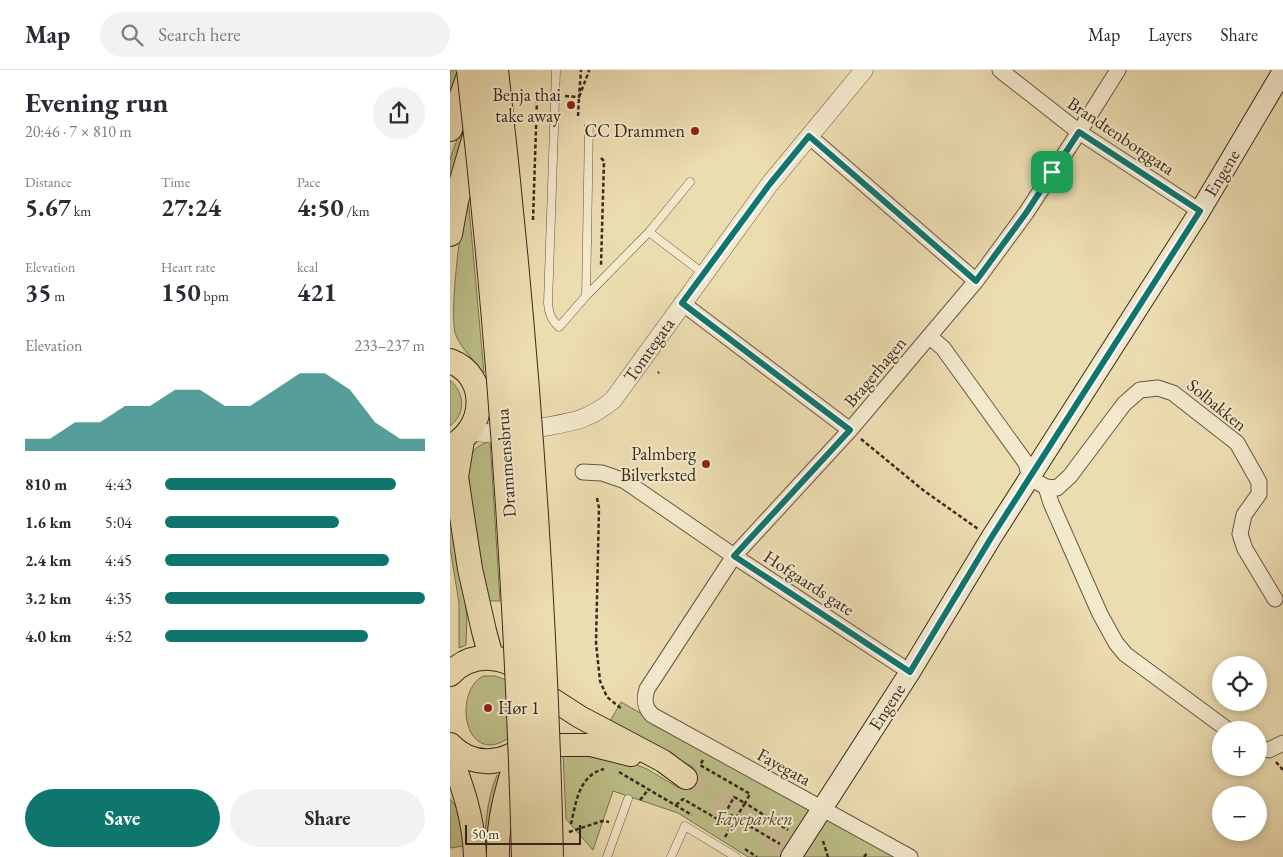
<!DOCTYPE html>
<html lang="en">
<head>
<meta charset="utf-8">
<style>
	body { margin:0; font-family:"EB Garamond",serif; background:#f2f2f3; color:#2b2b33; height:100vh; display:flex; flex-direction:column; font-size:19px; white-space:nowrap }
	* { box-sizing:border-box; margin:0 }
	p { font-size:16px; color:#7c7c81 }
	.icon { flex:none; width:28px; height:28px; fill:none; stroke:currentColor; stroke-width:2; stroke-linecap:round; stroke-linejoin:round }
	.map { position:relative; flex:1; overflow:hidden }
	.drawer { display:flex; flex-direction:column; background:#fff; width:450px }
	.drawer>* { flex:none }
	.tools { position:absolute; left:762px; top:586px; display:grid; gap:10px }
	.tools a { display:grid; place-items:center; width:55px; height:55px; border-radius:50%; background:#fff; box-shadow:0 2px 8px #0003; font-size:25px }
	.scale { position:absolute; left:15px; bottom:12px; width:116px; box-sizing:border-box; padding-left:5px; border:2px solid #392a1d; border-top:0; font-size:14px; line-height:18px; white-space:nowrap; color:#392a1d; -webkit-text-stroke:4px #f3e9cc; paint-order:stroke }
	.pin { position:absolute; display:grid; place-items:center; width:42px; height:42px; color:#fff; margin:-21px; border-radius:10px; box-shadow:0 2px 8px #0006 }
	.round { display:grid; place-items:center; flex:none; width:52px; height:52px; border-radius:26px; background:#f2f2f3 }
	.head { display:flex; align-items:center; justify-content:space-between; height:85px; padding:0 25px }
	h1 { font-size:28px; font-weight:700; line-height:38px }
	.figures { display:grid; grid-template-columns:repeat(3,1fr); gap:8px; height:85px; padding:5px 25px }
	.figures div { display:grid; align-content:center }
	.figures b { font-size:25px; font-weight:700 }
	.figures small { font-size:14px; font-weight:400 }
	.figures p { font-size:14px }
	.chart { height:140px; padding:10px 25px }
	.chart p { display:flex; justify-content:space-between }
	.chart svg { width:100%; height:90px; margin-top:5px; fill:#0f766e; opacity:.7 }
	.button { display:flex; gap:10px; margin-top:auto; padding:10px 25px }
	.button a { flex:1; height:58px; border-radius:30px; background:#0f766e; color:#fff; font-size:20px; font-weight:700; line-height:58px; text-align:center }
	.button a+a { background:#f2f2f3; color:#2b2b33 }
	ul { padding:0 25px; list-style:none; font-size:16px }
	li { display:grid; grid-template-columns:80px 60px 1fr; align-items:center; height:38px }
	li i { height:12px; border-radius:6px; background:#0f766e }
	header { display:flex; align-items:center; gap:30px; box-sizing:border-box; height:70px; padding:0 25px; background:#fff; border-bottom:1px solid #e1e1e2 }
	header strong { font-size:24px }
	nav { display:flex; gap:28px; margin-inline-start:auto; font-size:18px }
	.search { width:350px; height:45px; background:#f2f2f3; display:flex; align-items:center; gap:12px; box-sizing:border-box; padding:0 18px; border-radius:28px; color:#7c7c81; font-size:19px }
	main { display:flex; flex:1; min-height:0 }
	.map>svg:first-child { display:block }
</style>
</head>
<body>
<header>
<strong>Map</strong>
<div class="search"><svg class="icon" aria-label="search" viewBox="0 0 24 24"><circle cx="10" cy="10" r="6"/><path d="M15 15l6 6"/></svg>Search here</div>
<nav><a>Map</a><a>Layers</a><a>Share</a></nav>
</header>
<main>
<section class="drawer">
<div class="head"><div><h1>Evening run</h1><p>20:46 · 7 × 810 m</p></div><a class="round"><svg class="icon" aria-label="share" viewBox="0 0 24 24"><path d="M12 15V3M7 8l5-5 5 5M5 13v7h14v-7"/></svg></a></div>
<div class="figures">
<div><p>Distance</p><b>5.67<small> km</small></b></div>
<div><p>Time</p><b>27:24</b></div>
<div><p>Pace</p><b>4:50<small> /km</small></b></div>
</div>
<div class="figures">
<div><p>Elevation</p><b>35<small> m</small></b></div>
<div><p>Heart rate</p><b>150<small> bpm</small></b></div>
<div><p>kcal</p><b>421</b></div>
</div>
<div class="chart"><p><span>Elevation</span>233–237 m</p>
<svg viewBox="0 0 160 44" preserveAspectRatio="none"><path d="M0 44V38L10 38L20 30L30 30L40 22L50 22L60 14L70 14L80 22L90 22L100 14L110 6L120 6L130 14L140 30L150 38L160 38V44z"/></svg>
</div>
<ul>
<li><b>810 m</b>4:43<i style="width:89%"></i></li>
<li><b>1.6 km</b>5:04<i style="width:67%"></i></li>
<li><b>2.4 km</b>4:45<i style="width:86%"></i></li>
<li><b>3.2 km</b>4:35<i style="width:100%"></i></li>
<li><b>4.0 km</b>4:52<i style="width:78%"></i></li>
</ul>
<div class="button"><a>Save</a><a>Share</a></div>
</section>
<div class="map">
<svg width="833" height="787" viewBox="0 0 833 787">
	<rect width="100%" height="100%" fill="#ecddb1"/>
	<filter id="stains"><feTurbulence type="fractalNoise" baseFrequency=".004" numOctaves="4"/><feColorMatrix values="0 0 0 0 .2 0 0 0 0 .09 0 0 0 0 .02 0 0 0 .5 -.17"/></filter>
	<radialGradient id="worn" r=".72"><stop offset=".6" stop-color="#630" stop-opacity="0"/><stop offset="1" stop-color="#630" stop-opacity=".3"/></radialGradient>
	<path fill="#bdbf88" stroke="#7b7452" d="M0,0H12L0,27Z
		M30,7L0,120V89Z
		M18,126L34,303C24,290 11,279 5,263C0,234 10,164 15,132Z
		M0,310C14,322 17,343 0,356Z
		M40,371L50,531H37L32,511L16,399C18,384 25,376 40,371Z
		M0,421L17,546L16,575L9,578V533L0,477Z
		M33,606H45L56,610L66,662C17,706 0,625 33,606Z
		M171,632L356,737L449,787H298L228,743L163,721L143,780L116,749L113,683L166,687L197,699L229,718L243,697L159,653Z
		M47,705L50,706L38,787H34C35,759 36,731 47,705Z
		M0,729C12,742 12,758 14,776L0,778Z"/>
	<g fill="none" stroke-linecap="round" stroke-linejoin="round">
		<path stroke="#c8b993" stroke-width="22" stroke-dasharray="22 11" stroke-linecap="butt" d="M236,708L348,787"/>
		<defs>
			<path id="service" d="M106,0L98,233C99,244 101,249 109,257L136,226L199,162L240,112
				M199,162L254,204
				M136,226L137,172
				M157,787L178,729
				M221,787L235,756L286,787"/>
			<path id="minor" d="M550,0L629,62L750,141
				M359,66L526,211
				M232,233L400,360
				M480,267L493,278L576,393L580,408L596,417L607,418L620,406L674,334L690,320L708,318L723,323L787,373L809,412V424L794,445L790,464L795,479L825,529
				M133,402L152,403L175,411L284,486L460,602
				M596,417L601,433L650,544L666,573L675,584L778,660
				M809,678L819,680L833,673
				M460,787L202,645C194,637 194,629 197,619L284,486L400,360L526,211L576,143L629,62L668,0"/>
			<path id="tertiary" d="M20,362C33,362 57,366 70,364C76,363 82,359 88,358C120,352 136,352 163,330L319,115L414,0"/>
			<path id="secondary" d="M341,787L460,602L541,468L750,141L833,1"/>
			<path id="primary" d="M85,618L130,647L213,691L236,708
				M80,675H141L181,685
				M0,683C13,718 24,749 25,787
				M48,787C47,750 57,717 68,682"/>
			<path id="trunk" d="M0,59L21,0
				M0,164L6,131L27,59
				M0,291C40,306 36,360 0,377
				M12,370L6,407L20,499L34,561L41,587
				M0,604C23,580 59,584 80,608
				M0,675C25,701 64,694 83,666"/>
		</defs>
		<use href="#service" stroke="#665742" stroke-width="9"/>
		<use href="#minor" stroke="#665742" stroke-width="17"/>
		<use href="#tertiary" stroke="#665742" stroke-width="19"/>
		<use href="#secondary" stroke="#392a1d" stroke-width="22"/>
		<use href="#primary" stroke="#392a1d" stroke-width="24"/>
		<use href="#trunk" stroke="#392a1d" stroke-width="26"/>
		<path stroke="#392a1d" stroke-width="2.5" stroke-dasharray="4 2.5" stroke-linecap="butt" d="M115,26L129,27L131,0
			M128,46L129,27L139,1L138,0
			M151,88L154,91L151,195
			M83,150L87,28L95,27
			M208,303L209,302
			M411,369L473,420L528,459
			M147,428L149,438L146,573L150,611L157,627L172,639
			M253,690L250,695L300,724L295,733L338,760
			M826,692L833,700
			M169,702L242,745
			M284,727L295,733L286,748L276,742Z
			M190,730L198,720
			M226,735L233,729L281,757L286,748L330,774
			M121,754C126,732 129,705 154,699
			M119,762L152,751L159,752
			M275,767L281,757
			M373,771L378,787
			M295,779L307,787
			M414,787L418,782"/>
		<use href="#service" stroke="#f3e9cc" stroke-width="8"/>
		<use href="#minor" stroke="#f3e9cc" stroke-width="15"/>
		<use href="#tertiary" stroke="#f3e9cc" stroke-width="18"/>
		<use href="#secondary" stroke="#f3e9cc" stroke-width="20"/>
		<use href="#primary" stroke="#ecddb1" stroke-width="22"/>
		<use href="#trunk" stroke="#ecddb1" stroke-width="24"/>
		<defs>
			<path id="service-bridge" d="M137,172L139,54"/>
			<path id="motorway-bridge" d="M20,0C50,261 68,524 75,787
				M45,0C75,262 94,524 100,787"/>
		</defs>
		<use href="#service-bridge" stroke="#665742" stroke-width="9" stroke-linecap="butt"/>
		<use href="#motorway-bridge" stroke="#392a1d" stroke-width="28" stroke-linecap="butt"/>
		<use href="#service-bridge" stroke="#f3e9cc" stroke-width="8"/>
		<use href="#motorway-bridge" stroke="#ecddb1" stroke-width="26"/>
	</g>
	<g fill="none" stroke-linecap="round" stroke-linejoin="round">
		<defs>
			<path id="route" d="M629,62L750,141L541,468L460,602L284,486L400,360L232,233L319,115L359,66L526,211L576,143Z"/>
		</defs>
		<use href="#route" stroke="#fff" stroke-width="10"/>
		<use href="#route" stroke="#0f766e" stroke-width="6"/>
	</g>
	<g fill="#8f2418" stroke="#f3e9cc" stroke-width="2">
		<circle cx="121" cy="35" r="5"/>
		<circle cx="245" cy="61" r="5"/>
		<circle cx="256" cy="394" r="5"/>
		<circle cx="38" cy="638" r="5"/>
	</g>
	<g text-anchor="middle" stroke-width="4" stroke-linejoin="round" paint-order="stroke">
		<g font-size="18" fill="#392a1d" stroke="#f3e9cc" text-anchor="end">
			<text x="111" y="31">Benja thai<tspan x="111" dy="21">take away</tspan></text>
			<text x="235" y="67">CC Drammen</text>
			<text x="246" y="390">Palmberg<tspan x="246" dy="21">Bilverksted</tspan></text>
			<text x="48" y="644" text-anchor="start">Hør 1</text>
		</g>
		<g font-size="18" fill="#392a1d" stroke="#f3e9cc">
			<text transform="translate(671 66) rotate(34)" y="6">Brandtenborggata</text>
			<text transform="translate(772 103) rotate(-59)" y="6">Engene</text>
			<text transform="translate(199 280) rotate(-55)" y="6">Tomtegata</text>
			<text transform="translate(425 302) rotate(-50)" y="6">Bragerhagen</text>
			<text transform="translate(767 335) rotate(39)" y="6">Solbakken</text>
			<text transform="translate(56 393) rotate(-94)" y="6">Drammensbrua</text>
			<text transform="translate(359 513) rotate(33)" y="6">Hofgaards gate</text>
			<text transform="translate(437 637) rotate(-57)" y="6">Engene</text>
			<text transform="translate(334 697) rotate(29)" y="6">Fayegata</text>
		</g>
		<g font-size="18" font-style="italic" fill="#5a4f38" stroke="#f3e9cc">
			<text x="304" y="755">Fayeparken</text>
		</g>
	</g>
	<rect width="100%" height="100%" filter="url(#stains)"/>
	<rect width="100%" height="100%" fill="url(#worn)"/>
</svg>
<div class="tools">
<a><svg class="icon" aria-label="locate" viewBox="0 0 24 24"><circle cx="12" cy="12" r="6"/><path d="M12 2v4M12 18v4M2 12h4M18 12h4"/></svg></a>
<a>+</a>
<a>−</a>
</div>
<div class="scale">50 m</div>
<div class="pin" style="left:602px;top:102px;background:#1e9e55"><svg class="icon" aria-label="arrive" viewBox="0 0 24 24"><path d="M6 21V4h12l-3 4 3 4H6"/></svg></div>
</div>
</main>
</body>
</html>
